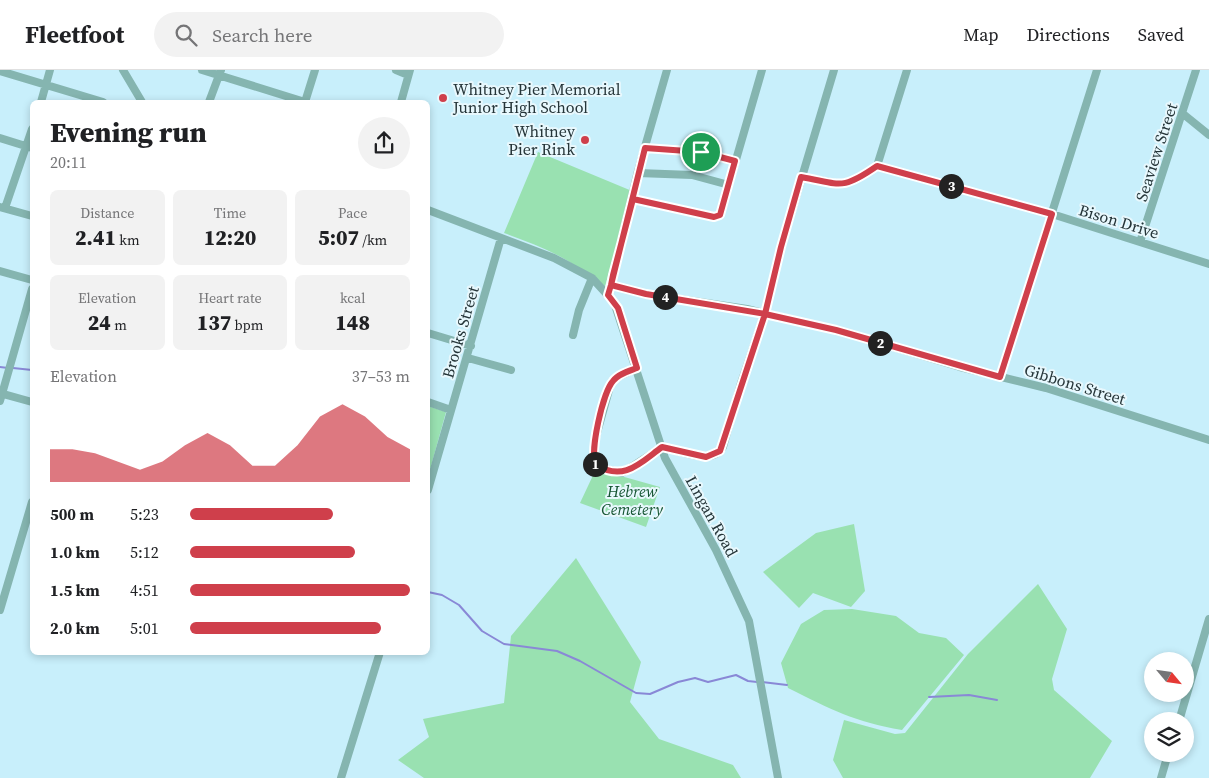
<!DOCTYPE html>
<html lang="en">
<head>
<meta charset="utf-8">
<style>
	body { margin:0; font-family:"Source Serif 4",serif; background:#f2f2f2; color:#202124; height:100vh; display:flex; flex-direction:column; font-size:19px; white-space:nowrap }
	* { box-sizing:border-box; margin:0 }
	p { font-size:16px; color:#757577 }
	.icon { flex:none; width:28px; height:28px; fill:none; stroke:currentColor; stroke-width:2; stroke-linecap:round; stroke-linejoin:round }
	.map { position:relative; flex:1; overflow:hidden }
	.details { position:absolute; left:30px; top:30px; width:400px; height:555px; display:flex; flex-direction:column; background:#fff; border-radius:8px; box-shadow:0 2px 8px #0003 }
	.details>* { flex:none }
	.needle { width:32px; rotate:119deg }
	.fabs { position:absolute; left:1144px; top:582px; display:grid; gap:10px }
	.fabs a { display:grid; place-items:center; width:50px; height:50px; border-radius:50%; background:#fff; box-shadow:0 2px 8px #0003; font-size:25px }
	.pin { position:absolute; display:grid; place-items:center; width:42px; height:42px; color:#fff; margin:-21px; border:2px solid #fff; border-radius:50%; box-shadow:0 1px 5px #0007 }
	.km { position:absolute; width:25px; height:25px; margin:-12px; border-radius:50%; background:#222; color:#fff; font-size:14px; line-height:25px; text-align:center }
	.round { display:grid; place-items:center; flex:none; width:52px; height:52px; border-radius:26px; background:#f2f2f2 }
	.summary { display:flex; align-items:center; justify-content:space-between; height:85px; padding:0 20px }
	h1 { font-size:28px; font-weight:800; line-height:38px }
	.metrics { display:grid; grid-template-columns:repeat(3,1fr); gap:8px; height:85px; padding:5px 20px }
	.metrics div { display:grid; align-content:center; border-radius:8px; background:#f2f2f2; text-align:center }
	.metrics b { font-size:21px; font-weight:800 }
	.metrics small { font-size:14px; font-weight:400 }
	.metrics p { font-size:14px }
	.chart { height:140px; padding:10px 20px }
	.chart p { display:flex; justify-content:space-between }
	.chart svg { width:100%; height:90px; margin-top:5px; fill:#cf3f4b; opacity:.7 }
	ul { padding:0 20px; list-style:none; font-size:16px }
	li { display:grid; grid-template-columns:80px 60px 1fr; align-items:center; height:38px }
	li i { height:12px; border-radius:6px; background:#cf3f4b }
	header { display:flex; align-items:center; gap:30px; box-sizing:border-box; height:70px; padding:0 25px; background:#fff; border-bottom:1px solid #e0e0e0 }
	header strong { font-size:24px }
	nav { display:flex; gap:28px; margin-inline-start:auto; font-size:18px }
	.search { width:350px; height:45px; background:#f2f2f2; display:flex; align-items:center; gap:12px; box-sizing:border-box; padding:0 18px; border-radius:28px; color:#757577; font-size:19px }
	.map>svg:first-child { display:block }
</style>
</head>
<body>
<header>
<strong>Fleetfoot</strong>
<div class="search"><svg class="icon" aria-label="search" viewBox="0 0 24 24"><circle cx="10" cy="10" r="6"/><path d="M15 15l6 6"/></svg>Search here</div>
<nav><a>Map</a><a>Directions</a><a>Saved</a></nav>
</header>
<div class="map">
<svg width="1209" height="708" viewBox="0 0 1209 708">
	<rect width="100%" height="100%" fill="#c8effb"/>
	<path fill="#99e1b1" d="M538,82L632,121L604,220C577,190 542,177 504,163Z
		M428,336L446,342L428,407Z
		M596,399L660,417L646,457L580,433Z
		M854,454L865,521L851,537L813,523L799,538L763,502L816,463Z
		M576,488L641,592L630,632L659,669L733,695L741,708H424L398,690L429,667L423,649L504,633L511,566Z
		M1038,514L1067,559L1052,609L1054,620L1112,671L1090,708H843L833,690L844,650L895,664L905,663L968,584Z
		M852,539L896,546L919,563L946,568L964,585L902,660C855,652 830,639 788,618L781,593L801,554L824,540Z"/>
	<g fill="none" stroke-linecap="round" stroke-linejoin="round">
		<path stroke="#8988d6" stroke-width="2" d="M0,297L8,298
			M13,298L32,300
			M428,522L442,525L459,535L482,561L504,574L557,581L580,591L636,623L650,624L678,612L695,608L708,612L736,605L748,611L757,612
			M762,612L787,615
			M929,627L969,625L997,630"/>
		<path stroke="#85b5b0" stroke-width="8" d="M123,0L142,32
			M202,0L305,32
			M396,0L408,5
			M0,1L103,32
			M41,32L50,0
			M209,32L221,0
			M305,32L315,0
			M401,32L410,0
			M1182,43L1209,65
			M0,68L32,78
			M645,78L701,82L735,91
			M877,96L1052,144L1209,194
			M877,96L907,0
			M638,103L692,105L729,115
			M801,107C841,113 841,121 877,96
			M633,129L716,147L720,145L762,0
			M0,137L32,146
			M5,138L32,59
			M428,140L554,188L592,208L614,232L665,388L716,480L749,551L778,708
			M1140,172L1196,0
			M0,201L32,210
			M611,215L646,224L747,239L836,260L960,297L1046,318L1209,370
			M610,218L638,101L667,0
			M428,263L471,276
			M573,265L579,240L592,208
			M468,288L511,300
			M637,298L616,308L611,313L595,370L593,389L601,398L622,403L662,377
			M1000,307L1097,0
			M0,323L32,332
			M0,331L32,219
			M428,332L451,340
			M662,377C679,380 711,397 723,377L741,313L765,243L781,177L834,0
			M428,420L501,168
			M0,540L32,432
			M1179,651L1209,549
			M341,708L380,582
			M1161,708L1168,684"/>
	</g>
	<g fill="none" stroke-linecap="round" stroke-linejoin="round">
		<defs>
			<path id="route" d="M701,82L645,78L611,215L608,225L618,238L637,298C629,301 618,304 613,311C603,322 589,383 596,395C624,412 640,393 662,377L706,387L720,381L765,244L836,260L1000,307L1052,144L877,96C841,121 841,114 801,107L781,177L765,244L646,224L611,215L613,205L633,129L714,147L720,145L735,91L701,82"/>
		</defs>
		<use href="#route" stroke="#fff" stroke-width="10"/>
		<use href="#route" stroke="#cf3f4b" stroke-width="6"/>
	</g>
	<g fill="#cf3f4b" stroke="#e8f8fd" stroke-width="2">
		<circle cx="443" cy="28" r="5"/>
		<circle cx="585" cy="70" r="5"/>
	</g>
	<g text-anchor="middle" stroke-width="4" stroke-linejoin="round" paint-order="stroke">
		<g font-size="16" fill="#253539" stroke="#e8f8fd" text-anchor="start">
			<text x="453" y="25">Whitney Pier Memorial<tspan x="453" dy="18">Junior High School</tspan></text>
			<text x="575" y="67" text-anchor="end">Whitney<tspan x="575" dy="18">Pier Rink</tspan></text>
		</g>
		<g font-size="16" fill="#253539" stroke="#e8f8fd">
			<text transform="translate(1156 82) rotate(-72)" y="6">Seaview Street</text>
			<text transform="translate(1119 151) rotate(17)" y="6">Bison Drive</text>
			<text transform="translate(460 262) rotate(-74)" y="6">Brooks Street</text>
			<text transform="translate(1075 314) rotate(17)" y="6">Gibbons Street</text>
			<text transform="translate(712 446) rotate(61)" y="6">Lingan Road</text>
		</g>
		<g font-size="16" font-style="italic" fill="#155532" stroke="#e8f8fd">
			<text x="632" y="427">Hebrew<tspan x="632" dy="18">Cemetery</tspan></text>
		</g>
	</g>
</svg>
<div class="fabs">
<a><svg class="needle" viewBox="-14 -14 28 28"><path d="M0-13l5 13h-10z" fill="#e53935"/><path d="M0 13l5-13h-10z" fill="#757577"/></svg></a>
<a><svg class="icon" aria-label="layers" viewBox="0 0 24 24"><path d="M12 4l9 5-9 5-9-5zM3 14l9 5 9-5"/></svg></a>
</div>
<div class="pin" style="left:701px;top:82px;background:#1e9e55"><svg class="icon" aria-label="arrive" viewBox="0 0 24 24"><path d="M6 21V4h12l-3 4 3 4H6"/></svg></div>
<b class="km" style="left:595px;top:394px">1</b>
<b class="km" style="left:880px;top:273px">2</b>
<b class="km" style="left:951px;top:116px">3</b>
<b class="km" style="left:665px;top:227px">4</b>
<section class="details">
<div class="summary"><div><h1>Evening run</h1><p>20:11</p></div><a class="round"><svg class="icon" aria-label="share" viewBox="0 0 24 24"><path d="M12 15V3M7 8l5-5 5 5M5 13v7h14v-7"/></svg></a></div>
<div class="metrics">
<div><p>Distance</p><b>2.41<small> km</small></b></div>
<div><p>Time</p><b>12:20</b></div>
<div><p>Pace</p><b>5:07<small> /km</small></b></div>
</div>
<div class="metrics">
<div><p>Elevation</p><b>24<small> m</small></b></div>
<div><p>Heart rate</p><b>137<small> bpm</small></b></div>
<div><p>kcal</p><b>148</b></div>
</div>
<div class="chart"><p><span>Elevation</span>37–53 m</p>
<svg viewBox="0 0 160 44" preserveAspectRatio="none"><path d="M0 44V28L10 28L20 30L30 34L40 38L50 34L60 26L70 20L80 26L90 36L100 36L110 26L120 12L130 6L140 12L150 22L160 28V44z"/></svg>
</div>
<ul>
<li><b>500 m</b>5:23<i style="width:65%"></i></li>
<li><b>1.0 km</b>5:12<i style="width:75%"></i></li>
<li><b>1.5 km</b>4:51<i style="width:100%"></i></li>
<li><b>2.0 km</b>5:01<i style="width:87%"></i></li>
</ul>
</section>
</div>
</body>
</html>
